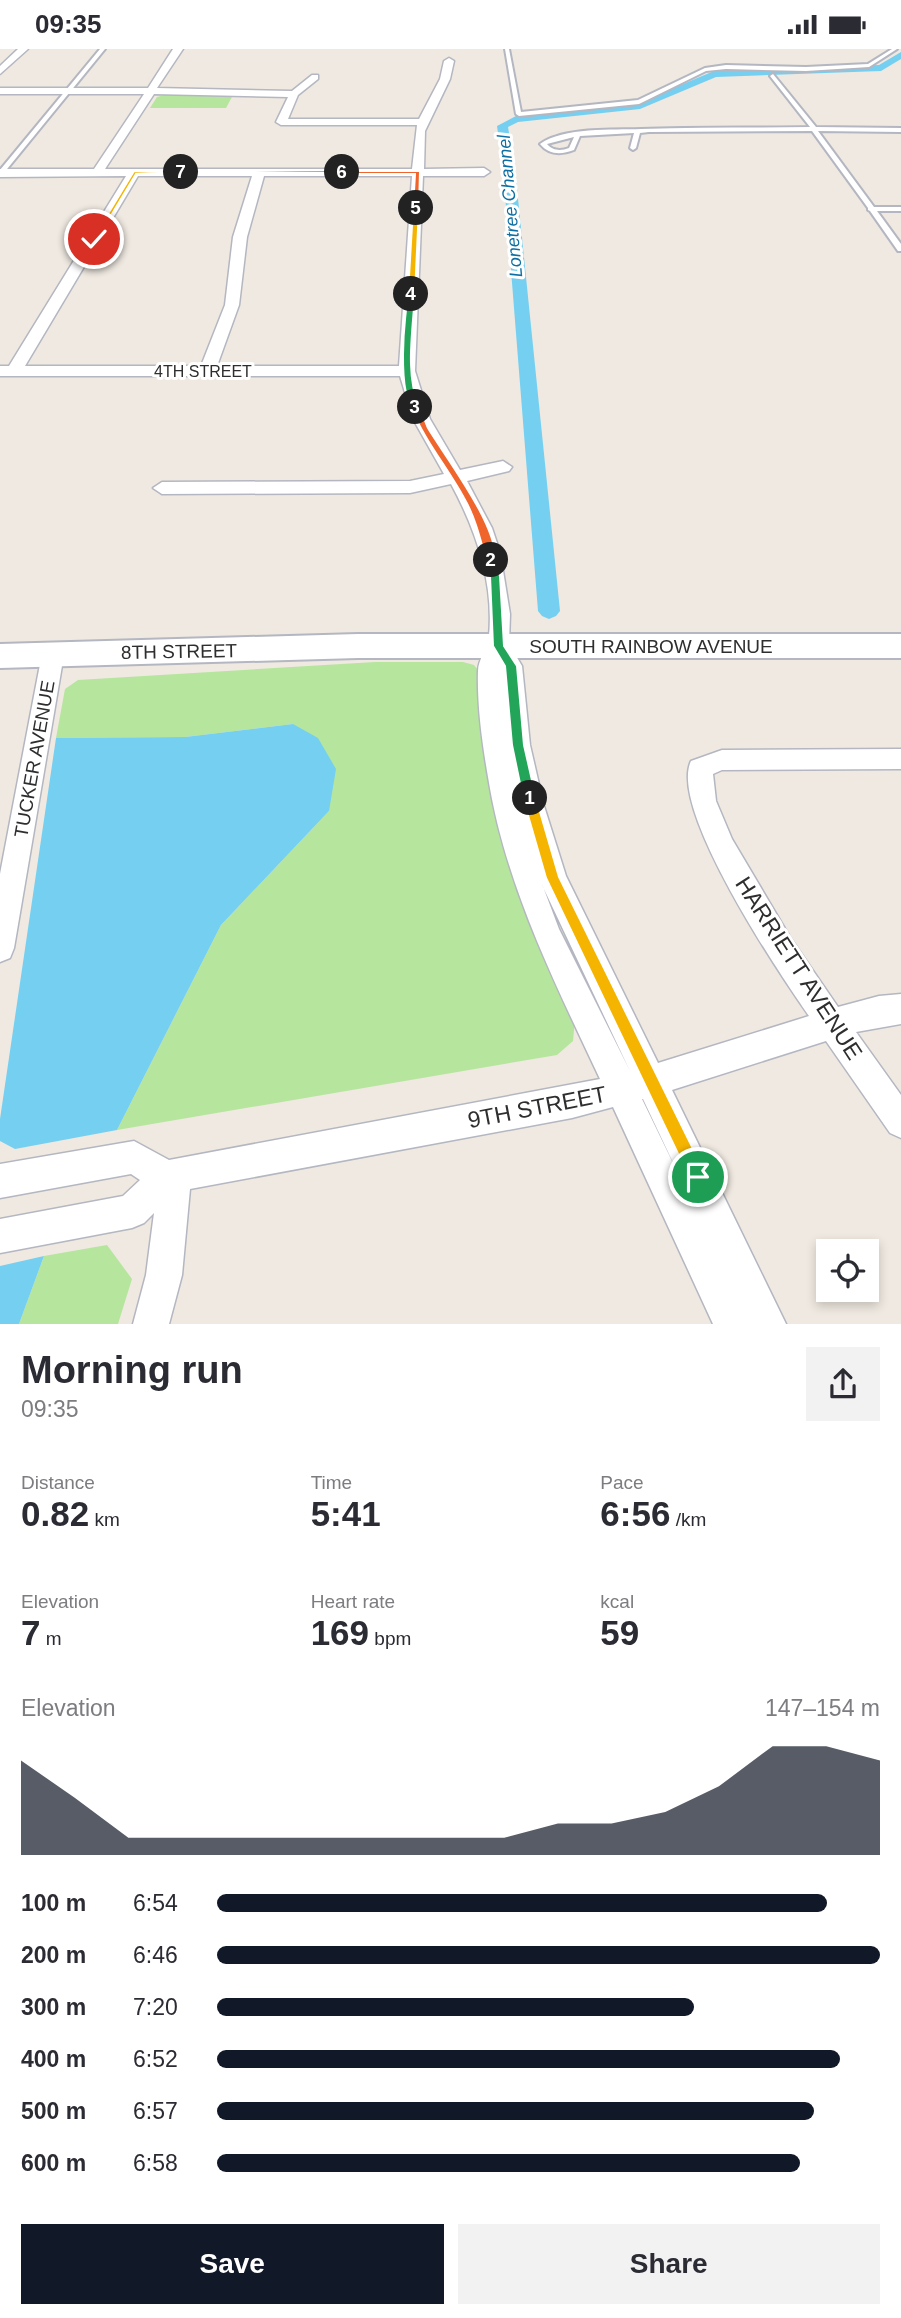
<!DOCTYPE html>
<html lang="en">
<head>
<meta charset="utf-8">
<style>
	body { margin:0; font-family:Arial,sans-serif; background:#f2f2f3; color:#2b2b33; height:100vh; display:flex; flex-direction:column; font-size:26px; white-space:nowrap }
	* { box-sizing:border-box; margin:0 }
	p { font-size:23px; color:#7c7c81 }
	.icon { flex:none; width:38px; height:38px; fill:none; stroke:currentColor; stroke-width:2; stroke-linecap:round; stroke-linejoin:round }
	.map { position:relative; height:1275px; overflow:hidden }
	.sheet { display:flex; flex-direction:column; background:#fff; flex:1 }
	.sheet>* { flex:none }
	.controls { position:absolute; left:816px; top:1190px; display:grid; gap:14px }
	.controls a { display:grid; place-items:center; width:63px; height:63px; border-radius:0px; background:#fff; box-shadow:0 4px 10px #0003; font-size:35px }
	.pin { position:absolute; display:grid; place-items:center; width:60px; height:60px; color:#fff; margin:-30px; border:4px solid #fff; border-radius:50%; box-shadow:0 2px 7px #0007 }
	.km { position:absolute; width:35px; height:35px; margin:-18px; border-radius:50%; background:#222; color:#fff; font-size:19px; line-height:35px; text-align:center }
	.round { display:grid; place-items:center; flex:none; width:74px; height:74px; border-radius:0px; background:#f2f2f3 }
	.head { display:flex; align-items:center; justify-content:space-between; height:119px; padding:0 21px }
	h1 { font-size:38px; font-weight:600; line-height:52px }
	.stats { display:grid; grid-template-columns:repeat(3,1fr); gap:10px; height:119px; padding:7px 21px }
	.stats div { display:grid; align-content:center }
	.stats b { font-size:35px; font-weight:600 }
	.stats small { font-size:19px; font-weight:400 }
	.stats p { font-size:19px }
	.chart { height:196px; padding:14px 21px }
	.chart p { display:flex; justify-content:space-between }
	.chart svg { width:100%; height:126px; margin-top:7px; fill:#111827; opacity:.7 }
	.button { display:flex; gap:14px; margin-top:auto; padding:14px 21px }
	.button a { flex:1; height:80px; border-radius:0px; background:#111827; color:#fff; font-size:28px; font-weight:600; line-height:80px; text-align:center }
	.button a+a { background:#f2f2f3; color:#2b2b33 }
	ul { padding:0 21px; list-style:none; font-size:23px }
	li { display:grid; grid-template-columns:112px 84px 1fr; align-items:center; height:52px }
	li i { height:18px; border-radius:9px; background:#111827 }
	.status { display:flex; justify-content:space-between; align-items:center; height:49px; padding:0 35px; background:#fff; direction:ltr }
	.status svg { height:19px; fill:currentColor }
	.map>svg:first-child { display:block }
</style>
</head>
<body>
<div class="status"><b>09:35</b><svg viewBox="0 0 49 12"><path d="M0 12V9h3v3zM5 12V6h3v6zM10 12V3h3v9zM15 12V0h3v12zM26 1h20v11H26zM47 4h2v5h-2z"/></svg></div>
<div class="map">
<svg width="901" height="1275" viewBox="0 0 901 1275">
	<rect width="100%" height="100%" fill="#efe9e1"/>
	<path fill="#b6e59e" d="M164,46H233L226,59H150L157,48Z
		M375,613H463L474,616L481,625L483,684L487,722L507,806L575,970L573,992L557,1006L117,1081L221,876L329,762L293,675L185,688L56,689L65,640L78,631Z
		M107,1196L132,1230L118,1275H19L44,1207Z"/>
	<path fill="#75cff0" d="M293,675L318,689L336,720L329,762L221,876L117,1081L15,1100L0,1092V1070L56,689L185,688Z
		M44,1207L19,1275H0V1217Z"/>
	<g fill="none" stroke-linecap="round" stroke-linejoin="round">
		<path fill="#75cff0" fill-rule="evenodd" d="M901,3V10L881,22L716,28L640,60L518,73L508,78L515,120L560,562L556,567L549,570L542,567L538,562L503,120L497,77L516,67L638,54L714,22L879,16Z"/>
		<defs>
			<path id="lane" d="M100,0H105L3,125L0,126V121Z
				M505,0H509L521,63L638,51L705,19L726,16L806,18L868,15L892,0H897L869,18L806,22L726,20L706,22L639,55L519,67L516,65Z
				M773,25L816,78L901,79V83L818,82L874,158H901V162H877L901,195V202H898L870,162L868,161V159L812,82L649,83L640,84L636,99L633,101L630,99L634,84L580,87L574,101C561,106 549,106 540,95C563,78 613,81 641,80C697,78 754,79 810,78L770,27ZM574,88L569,99C561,102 553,102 547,95Z"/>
			<path id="street" d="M18,0H28L0,25V17Z
				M173,0H183L157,39L292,42L312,26H318V30L298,46L288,70H419L440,30L444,12L449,9L454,12L450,30L425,82L424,120L484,119L490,123L484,127H423L415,322L430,370L460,421L503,412L512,418L509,422L467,432L492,479L500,503L510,565L509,595L522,617L530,696L544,757L566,827L658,1014L809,967C779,924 668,759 691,712L722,701L901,700V720L722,721L713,725L716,752L732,790L790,888L838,958L879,947L901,945V975L856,983L901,1046V1089L890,1084L826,992L672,1041L786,1275H713L613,1058L572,1069L190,1140L182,1226L169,1275H133L146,1226L154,1164L144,1174L132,1179L0,1204V1170L123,1147L140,1131L131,1125L0,1149V1115L134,1092L169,1111L600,1030C554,932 505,835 488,728C482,693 477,657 478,622C478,610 488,600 489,587C494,534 476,481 451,435L410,444L162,445L153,439L162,433L410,432L444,425L413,370L400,327H0V317H9L126,127L0,128V120H94L144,45H0V39H148ZM154,45L288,48L276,73L281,76H417L412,120H105ZM138,127H252L233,188L225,256L201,317H25ZM264,127H412L399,317H217L239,256L247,188ZM542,835L543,838L630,1022L559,880ZM642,1050H643L686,1141Z
				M53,597L61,599L64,605L14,899L10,909L0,913V825L42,605L45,599Z"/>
			<path id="secondary" d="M358,585H901V609H358L0,619V595Z"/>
		</defs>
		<use href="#lane" stroke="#b4b7c1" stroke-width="4"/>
		<use href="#street" stroke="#b4b7c1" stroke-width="3"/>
		<use href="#secondary" stroke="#b4b7c1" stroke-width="4"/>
		<use href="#lane" fill="#fff" fill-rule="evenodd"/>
		<use href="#street" fill="#fff" fill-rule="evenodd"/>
		<use href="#secondary" fill="#fff" fill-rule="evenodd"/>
	</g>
	<path fill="#f5b400" stroke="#fff" stroke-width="2" d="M530,743L536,749L559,828L704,1122L706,1128L704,1134L698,1136L692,1134L546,829L523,749Z"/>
	<path fill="#22a559" stroke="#fff" stroke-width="2" d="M491,507L496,511L500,527L504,597L517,617L524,696L536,749L530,754L523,749L512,696L505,617L493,597L490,527L486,511Z"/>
	<path fill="#f0652b" stroke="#fff" stroke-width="2" d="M415,356C423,361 424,371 428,379C446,409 500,479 495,513L486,511C480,489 475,468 464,449C447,418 424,391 411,358Z"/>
	<path fill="#22a559" stroke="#fff" stroke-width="2" d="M409,243L415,245C413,282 405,323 419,358L415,361C396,348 404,264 409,243Z"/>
	<path fill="#f5b400" stroke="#fff" stroke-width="2" d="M416,158L419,159L415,245L411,247L408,245L413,159Z"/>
	<path fill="#f0652b" stroke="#fff" stroke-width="2" d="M340,122H420L419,159H413L415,125H342Z"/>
	<path fill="#22a559" stroke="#fff" stroke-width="2" d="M342,121L344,124L178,123L181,122Z"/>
	<path fill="#f5b400" stroke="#fff" stroke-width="2" d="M134,122L184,123L136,125L97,190L92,191Z"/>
	<g text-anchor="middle" stroke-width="6" stroke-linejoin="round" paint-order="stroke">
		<g font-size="16" fill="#2e2e2e" stroke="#fff">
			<text x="203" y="328">4TH STREET</text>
		</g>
		<g font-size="18" font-style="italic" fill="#0d6fa3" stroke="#fff">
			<text transform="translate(510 157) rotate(-95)" y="6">Lonetree Channel</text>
		</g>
		<g font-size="19" fill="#2e2e2e" stroke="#fff">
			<text x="651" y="604">SOUTH RAINBOW AVENUE</text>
			<text transform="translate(179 602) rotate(-1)" y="7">8TH STREET</text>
			<text transform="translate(34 710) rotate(-80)" y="7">TUCKER AVENUE</text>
		</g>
		<g font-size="23" fill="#2e2e2e" stroke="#fff">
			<text transform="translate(799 919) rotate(57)" y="8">HARRIETT AVENUE</text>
			<text transform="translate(537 1058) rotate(-11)" y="8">9TH STREET</text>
		</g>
	</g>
</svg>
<div class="controls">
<a><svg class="icon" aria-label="locate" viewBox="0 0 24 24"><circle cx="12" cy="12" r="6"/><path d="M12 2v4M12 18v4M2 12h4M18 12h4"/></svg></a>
</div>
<div class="pin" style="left:698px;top:1128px;background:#1e9e55"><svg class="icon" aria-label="arrive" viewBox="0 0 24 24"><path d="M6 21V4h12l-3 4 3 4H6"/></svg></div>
<div class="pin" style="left:94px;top:190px;background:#d93025"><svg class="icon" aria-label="check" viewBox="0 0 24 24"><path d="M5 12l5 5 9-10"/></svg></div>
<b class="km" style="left:530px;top:749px">1</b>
<b class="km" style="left:491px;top:511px">2</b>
<b class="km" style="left:415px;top:358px">3</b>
<b class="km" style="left:411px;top:245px">4</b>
<b class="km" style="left:416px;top:159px">5</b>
<b class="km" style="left:342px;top:123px">6</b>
<b class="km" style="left:181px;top:123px">7</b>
</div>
<section class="sheet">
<div class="head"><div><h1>Morning run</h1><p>09:35</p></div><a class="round"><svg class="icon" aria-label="share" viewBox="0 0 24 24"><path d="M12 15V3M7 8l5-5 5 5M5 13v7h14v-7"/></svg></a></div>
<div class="stats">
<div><p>Distance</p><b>0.82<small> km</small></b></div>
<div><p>Time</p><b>5:41</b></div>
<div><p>Pace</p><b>6:56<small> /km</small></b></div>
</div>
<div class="stats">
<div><p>Elevation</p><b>7<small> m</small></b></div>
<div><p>Heart rate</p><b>169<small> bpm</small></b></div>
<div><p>kcal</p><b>59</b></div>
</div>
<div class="chart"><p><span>Elevation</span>147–154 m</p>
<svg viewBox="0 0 160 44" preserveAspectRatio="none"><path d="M0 44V11L10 24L20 38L30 38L40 38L50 38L60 38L70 38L80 38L90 38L100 33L110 33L120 29L130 20L140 6L150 6L160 11V44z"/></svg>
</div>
<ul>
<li><b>100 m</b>6:54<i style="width:92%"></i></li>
<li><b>200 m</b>6:46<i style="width:100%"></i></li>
<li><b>300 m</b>7:20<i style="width:72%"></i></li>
<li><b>400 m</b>6:52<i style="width:94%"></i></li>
<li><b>500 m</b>6:57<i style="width:90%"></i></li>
<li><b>600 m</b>6:58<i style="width:88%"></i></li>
</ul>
<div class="button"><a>Save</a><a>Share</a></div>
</section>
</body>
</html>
